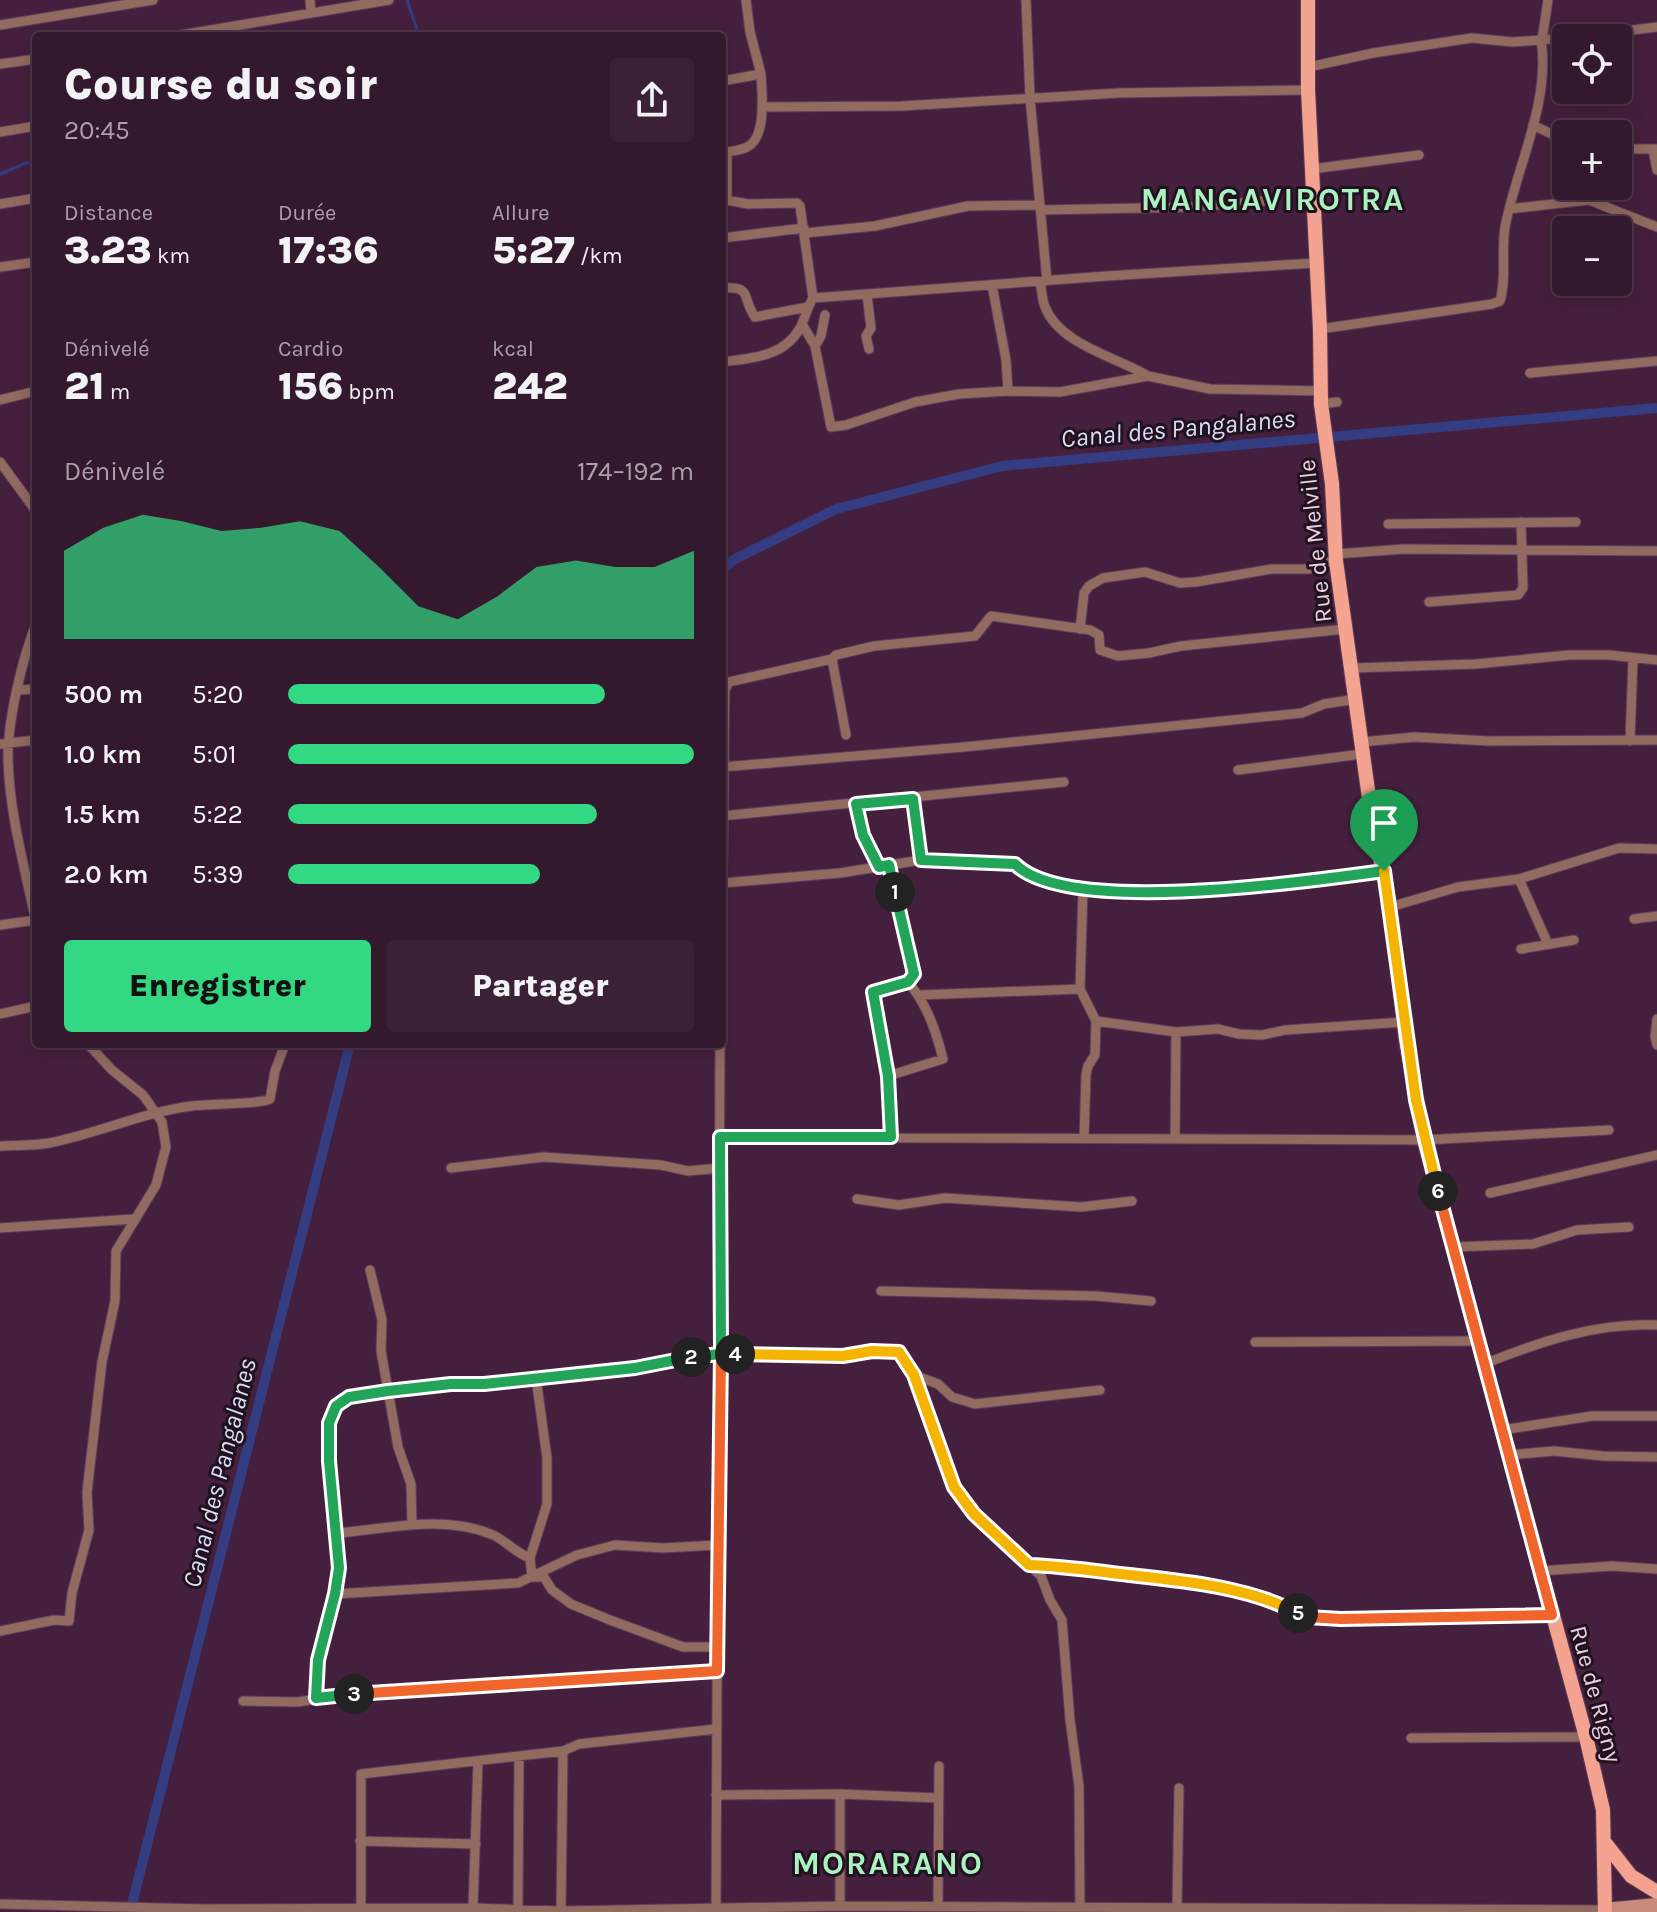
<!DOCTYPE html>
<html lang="fr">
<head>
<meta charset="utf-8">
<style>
	body { margin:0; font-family:Karla,sans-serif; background:#3c2136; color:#f1f3f6; height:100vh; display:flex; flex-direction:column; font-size:30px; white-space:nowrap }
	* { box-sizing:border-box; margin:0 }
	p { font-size:26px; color:#a9a0aa }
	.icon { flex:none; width:44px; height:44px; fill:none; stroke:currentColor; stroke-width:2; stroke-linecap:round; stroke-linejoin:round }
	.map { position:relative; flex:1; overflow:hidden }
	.side { position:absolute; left:32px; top:32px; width:694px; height:1016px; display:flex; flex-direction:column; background:#34182e; border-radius:8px; box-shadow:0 4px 20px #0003,0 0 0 2px #4e374a }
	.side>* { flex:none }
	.tools { position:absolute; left:1552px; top:24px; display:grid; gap:16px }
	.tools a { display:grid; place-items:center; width:80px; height:80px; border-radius:8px; background:#34182e; box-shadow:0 4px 20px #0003,0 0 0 2px #4e374a; font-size:40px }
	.pin { position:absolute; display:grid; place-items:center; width:68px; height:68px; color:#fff; margin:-82px -34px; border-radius:50% 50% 50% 0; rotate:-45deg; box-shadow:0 0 8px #0007 }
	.pin .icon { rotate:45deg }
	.km { position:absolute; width:40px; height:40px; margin:-20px; border-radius:50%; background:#222; color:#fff; font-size:22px; line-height:40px; text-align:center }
	.round { display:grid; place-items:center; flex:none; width:84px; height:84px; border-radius:8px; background:#3c2136 }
	.summary { display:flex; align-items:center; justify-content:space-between; height:136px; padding:0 32px }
	h1 { font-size:44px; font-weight:800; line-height:60px }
	.figures { display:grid; grid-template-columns:repeat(3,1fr); gap:12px; height:136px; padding:8px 32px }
	.figures div { display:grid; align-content:center }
	.figures b { font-size:40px; font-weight:800 }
	.figures small { font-size:22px; font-weight:400 }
	.figures p { font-size:22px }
	.chart { height:224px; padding:16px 32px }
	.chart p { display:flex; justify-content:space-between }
	.chart svg { width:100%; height:144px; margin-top:8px; fill:#32d882; opacity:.7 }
	.button { display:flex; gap:16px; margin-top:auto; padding:16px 32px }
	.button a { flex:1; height:92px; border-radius:8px; background:#32d882; color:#111; font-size:32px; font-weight:800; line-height:92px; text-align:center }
	.button a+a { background:#3c2136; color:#f1f3f6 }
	ul { padding:0 32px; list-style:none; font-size:26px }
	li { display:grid; grid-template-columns:128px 96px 1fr; align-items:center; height:60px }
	li i { height:20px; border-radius:10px; background:#32d882 }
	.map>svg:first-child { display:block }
</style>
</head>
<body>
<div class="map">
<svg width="1657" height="1912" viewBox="0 0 1657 1912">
	<rect width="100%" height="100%" fill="#45203e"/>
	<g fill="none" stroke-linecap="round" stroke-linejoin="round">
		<path stroke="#343c82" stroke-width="3" d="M407,0L419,36
			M0,174L26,163L36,162"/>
		<path stroke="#343c82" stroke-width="10" d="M722,569L735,559L836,509L1002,466L1657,408
			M130,1912L350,1044"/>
		<defs>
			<path id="street" d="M310,0L311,13
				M746,0L750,32L761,74
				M1026,0L1030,98L1047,281
				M0,25L153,0
				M175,36L389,0
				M1568,38L1657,27
				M1542,40L1548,0
				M0,64L36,59
				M1309,67L1373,53L1472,38L1513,42L1566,38
				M722,81L761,74C762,92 767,138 747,147C740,151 730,151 722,153
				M763,107L902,106L1119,93L1308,90
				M1533,125L1566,141
				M0,132L36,126
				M1618,149H1657
				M1653,150L1657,170
				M727,152V200L748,204L797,203L800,206L813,298
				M1312,169L1419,155
				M0,204L36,198
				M1509,209L1589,200L1657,227
				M1040,210L1192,207L1275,200
				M805,233L875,226L968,206L1040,205
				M722,238L804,228
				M0,267L36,262
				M1040,283C1042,290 1042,300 1045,307C1060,345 1117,357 1148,376
				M992,285L1006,360L1008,391
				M722,288C754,286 741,298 755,317L808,307
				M867,295L871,328L866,336L869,349
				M825,315L821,336L815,346L831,427L846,425L915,402L959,394L1008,391L1060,392L1148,376L1210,389L1322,391
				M802,324L815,346
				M1320,329L1492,304L1500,301C1507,278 1501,251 1505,227C1517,165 1551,102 1541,38
				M722,362C752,358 784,357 800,328C805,319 807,308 813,298L1107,276L1316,263
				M1530,373L1657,361
				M0,400L36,391
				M1321,404L1337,402
				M0,462L36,511
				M1388,524L1576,522
				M1336,554L1404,549L1657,551
				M1429,602L1518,595L1523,588L1521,522
				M36,624C22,660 8,719 8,757C9,813 25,868 36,922
				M1080,629L1084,593L1089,586L1103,578L1145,572L1180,583L1196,582L1272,569H1309L1318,563L1336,561
				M832,659L846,735
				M1353,668L1476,664L1569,655H1609L1657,660
				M19,690L36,689
				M1630,741L1633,659
				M1362,742L1414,737L1490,741L1657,740
				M0,744L36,740
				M722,767L964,747L1302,713L1324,704L1357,699
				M1238,770L1362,754
				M913,799L921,860
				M856,804L863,835L879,867
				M722,816L1064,782
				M889,865L914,974L908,982L873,992L888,1076L891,1137
				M722,879C725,816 723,753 725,690L729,682L832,659L836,655L874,646L975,636L991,616L1090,630L1099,635L1100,650L1118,656L1149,653L1181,646L1346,629
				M1519,879L1548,944
				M722,883L840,873L921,860L1015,864C1068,917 1310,881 1384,871
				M1083,889L1080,989L1096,1021L1095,1055L1088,1066L1086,1075L1084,1139
				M1390,907L1458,887L1519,879L1619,848L1657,849
				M1634,919L1657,916
				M0,925L36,920
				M1521,949L1574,940
				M919,995L1080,989
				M0,1014L36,1006
				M1657,1019L1655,1037L1657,1045
				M1096,1021L1176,1032L1218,1029L1239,1034L1262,1035L1285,1030L1404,1022
				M888,1076L943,1059C936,1031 927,1004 908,982
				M720,1137L1424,1140L1609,1130
				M1175,1139L1176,1032
				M0,1146C16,1145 33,1146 49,1143C97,1134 143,1112 192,1106C207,1104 262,1104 270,1099L275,1071L285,1044
				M451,1168L544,1157L661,1165L688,1171L719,1168
				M1490,1193L1657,1155
				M857,1199L899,1205L945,1198L1081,1207L1132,1201
				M0,1228L133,1219
				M1453,1247L1533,1244L1577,1230L1629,1227
				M370,1270L382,1320L381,1351L398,1447L411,1484L412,1525
				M881,1291L1096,1296L1151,1301
				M1255,1342L1478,1341
				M1484,1364C1539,1342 1597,1322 1657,1325
				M914,1375L938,1384L952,1397L975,1404L1100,1390
				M536,1378L547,1458V1504L530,1558L532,1577H544L552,1590L571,1604L610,1620L683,1647H717
				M1502,1430L1592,1416H1657
				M1508,1455L1554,1451L1603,1456L1657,1457
				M338,1533C387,1529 445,1514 493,1535C506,1541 516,1553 530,1558
				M1029,1565L1071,1567L1178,1579L1274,1600L1307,1617L1341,1619L1552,1615
				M1539,1571L1612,1566L1657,1569
				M335,1594L518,1583L577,1555L615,1545L663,1548L717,1545
				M0,1631L54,1620L69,1621L72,1593L89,1530L87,1492L102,1362L115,1301L116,1251L156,1185L166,1147L162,1122L143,1095L112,1070L88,1044
				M316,1698L318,1660L335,1594L339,1568L329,1461V1423L336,1406L349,1397L451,1384H484L654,1366L683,1358L721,1354L843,1356L891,1350L899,1352L911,1367L954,1487L974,1514L1041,1576L1050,1600L1062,1620L1070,1720L1079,1786L1080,1907
				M243,1701L298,1702L334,1696L717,1671
				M1411,1738L1586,1737
				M563,1751L579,1744L716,1729
				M840,1794V1906
				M716,1795L840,1794L939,1798
				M360,1841L476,1844
				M0,1904L204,1909L473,1908L561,1911L840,1906L1605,1910
				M938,1907L939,1766
				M1177,1907L1179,1788
				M361,1908V1774L563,1751L561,1911
				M473,1908L478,1762
				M518,1910L519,1757
				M716,1910L720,1044"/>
			<path id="secondary" d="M1605,1910L1657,1905"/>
			<path id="primary" d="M1308,0V90L1320,329L1321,404L1332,484L1336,561L1371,812L1390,907L1406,1040L1424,1140L1586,1737L1603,1810L1605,1912
				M1606,1844L1631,1876L1657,1892"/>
		</defs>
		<use href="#street" stroke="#5f3c58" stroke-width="11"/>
		<use href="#secondary" stroke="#5f3c58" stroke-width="16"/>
		<use href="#primary" stroke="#5f3c58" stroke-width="16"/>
		<use href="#street" stroke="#916a60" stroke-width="9"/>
		<use href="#secondary" stroke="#c88b7b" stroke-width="14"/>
		<use href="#primary" stroke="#f3a38f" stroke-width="14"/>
	</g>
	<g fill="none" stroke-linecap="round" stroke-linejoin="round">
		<defs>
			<path id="split-1" d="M895,892L889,865L879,867L863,835L856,804L913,799L921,860L1015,864C1068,917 1310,881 1384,871"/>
			<path id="split-2" d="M691,1357L721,1354L720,1137H891L888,1076L873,992L908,982L914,974L895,892"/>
			<path id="split-3" d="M354,1694L316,1698L318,1660L335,1594L339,1568L329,1461V1423L336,1406L349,1397L388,1391L451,1384H484L635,1368L691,1357"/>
			<path id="split-4" d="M354,1694L717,1671L721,1354H735"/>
			<path id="split-5" d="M735,1354L843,1356L872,1351L899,1352L914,1375L954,1487L974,1514L1029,1565C1063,1566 1095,1571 1129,1575C1184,1581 1248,1587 1298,1613"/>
			<path id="split-6" d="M1298,1613L1307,1617L1341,1619L1552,1615L1438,1191"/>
			<path id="split-7" d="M1384,871L1416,1100L1438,1191"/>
		</defs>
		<use href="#split-1" stroke="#fff" stroke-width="16"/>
		<use href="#split-2" stroke="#fff" stroke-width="16"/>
		<use href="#split-3" stroke="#fff" stroke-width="16"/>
		<use href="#split-4" stroke="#fff" stroke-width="16"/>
		<use href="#split-5" stroke="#fff" stroke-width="16"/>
		<use href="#split-6" stroke="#fff" stroke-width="16"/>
		<use href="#split-7" stroke="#fff" stroke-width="16"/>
		<use href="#split-1" stroke="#22a559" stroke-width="10"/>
		<use href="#split-2" stroke="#22a559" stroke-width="10"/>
		<use href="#split-3" stroke="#22a559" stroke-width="10"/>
		<use href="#split-4" stroke="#f0652b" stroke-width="10"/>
		<use href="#split-5" stroke="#f5b400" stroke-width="10"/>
		<use href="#split-6" stroke="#f0652b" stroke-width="10"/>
		<use href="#split-7" stroke="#f5b400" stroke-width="10"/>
	</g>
	<g text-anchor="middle" stroke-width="6" stroke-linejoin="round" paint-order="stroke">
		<g font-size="24" fill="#e9d0e2" stroke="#22111e">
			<text transform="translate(1315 541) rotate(-96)" y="8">Rue de Melville</text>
			<text transform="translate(1596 1694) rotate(75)" y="8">Rue de Rigny</text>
		</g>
		<g font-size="26" font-style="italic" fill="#d8def3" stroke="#22111e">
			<text transform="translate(1178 428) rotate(-5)" y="9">Canal des Pangalanes</text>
			<text transform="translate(219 1473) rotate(-76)" y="9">Canal des Pangalanes</text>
		</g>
		<g font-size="32" font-weight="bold" letter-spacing="2" fill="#a9f3c2" stroke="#22111e">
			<text x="1273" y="210">MANGAVIROTRA</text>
			<text x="888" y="1874">MORARANO</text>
		</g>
	</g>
</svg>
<div class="tools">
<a><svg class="icon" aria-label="locate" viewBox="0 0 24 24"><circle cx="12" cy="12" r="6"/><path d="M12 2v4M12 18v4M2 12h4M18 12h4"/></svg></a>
<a>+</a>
<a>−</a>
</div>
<div class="pin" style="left:1384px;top:871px;background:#1e9e55"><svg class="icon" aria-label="arrive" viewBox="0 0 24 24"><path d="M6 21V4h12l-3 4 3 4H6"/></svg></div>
<b class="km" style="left:895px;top:892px">1</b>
<b class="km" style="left:691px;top:1357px">2</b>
<b class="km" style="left:354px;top:1694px">3</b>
<b class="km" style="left:735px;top:1354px">4</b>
<b class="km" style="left:1298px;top:1613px">5</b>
<b class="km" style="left:1438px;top:1191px">6</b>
<section class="side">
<div class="summary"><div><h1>Course du soir</h1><p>20:45</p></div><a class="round"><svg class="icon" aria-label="share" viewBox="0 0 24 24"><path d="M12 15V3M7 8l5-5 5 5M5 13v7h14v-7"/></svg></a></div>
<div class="figures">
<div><p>Distance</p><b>3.23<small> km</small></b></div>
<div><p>Durée</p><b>17:36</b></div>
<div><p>Allure</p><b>5:27<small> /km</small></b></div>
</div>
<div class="figures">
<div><p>Dénivelé</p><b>21<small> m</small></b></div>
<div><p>Cardio</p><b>156<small> bpm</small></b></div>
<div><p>kcal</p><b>242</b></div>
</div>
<div class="chart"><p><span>Dénivelé</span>174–192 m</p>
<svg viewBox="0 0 160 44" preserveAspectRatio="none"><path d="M0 44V17L10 10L20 6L30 8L40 11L50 10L60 8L70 11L80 22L90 34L100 38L110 31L120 22L130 20L140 22L150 22L160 17V44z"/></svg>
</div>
<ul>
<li><b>500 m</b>5:20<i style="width:78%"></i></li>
<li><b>1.0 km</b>5:01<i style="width:100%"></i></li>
<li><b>1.5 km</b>5:22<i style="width:76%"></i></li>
<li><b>2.0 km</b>5:39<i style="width:62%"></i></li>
</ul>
<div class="button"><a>Enregistrer</a><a>Partager</a></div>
</section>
</div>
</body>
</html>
